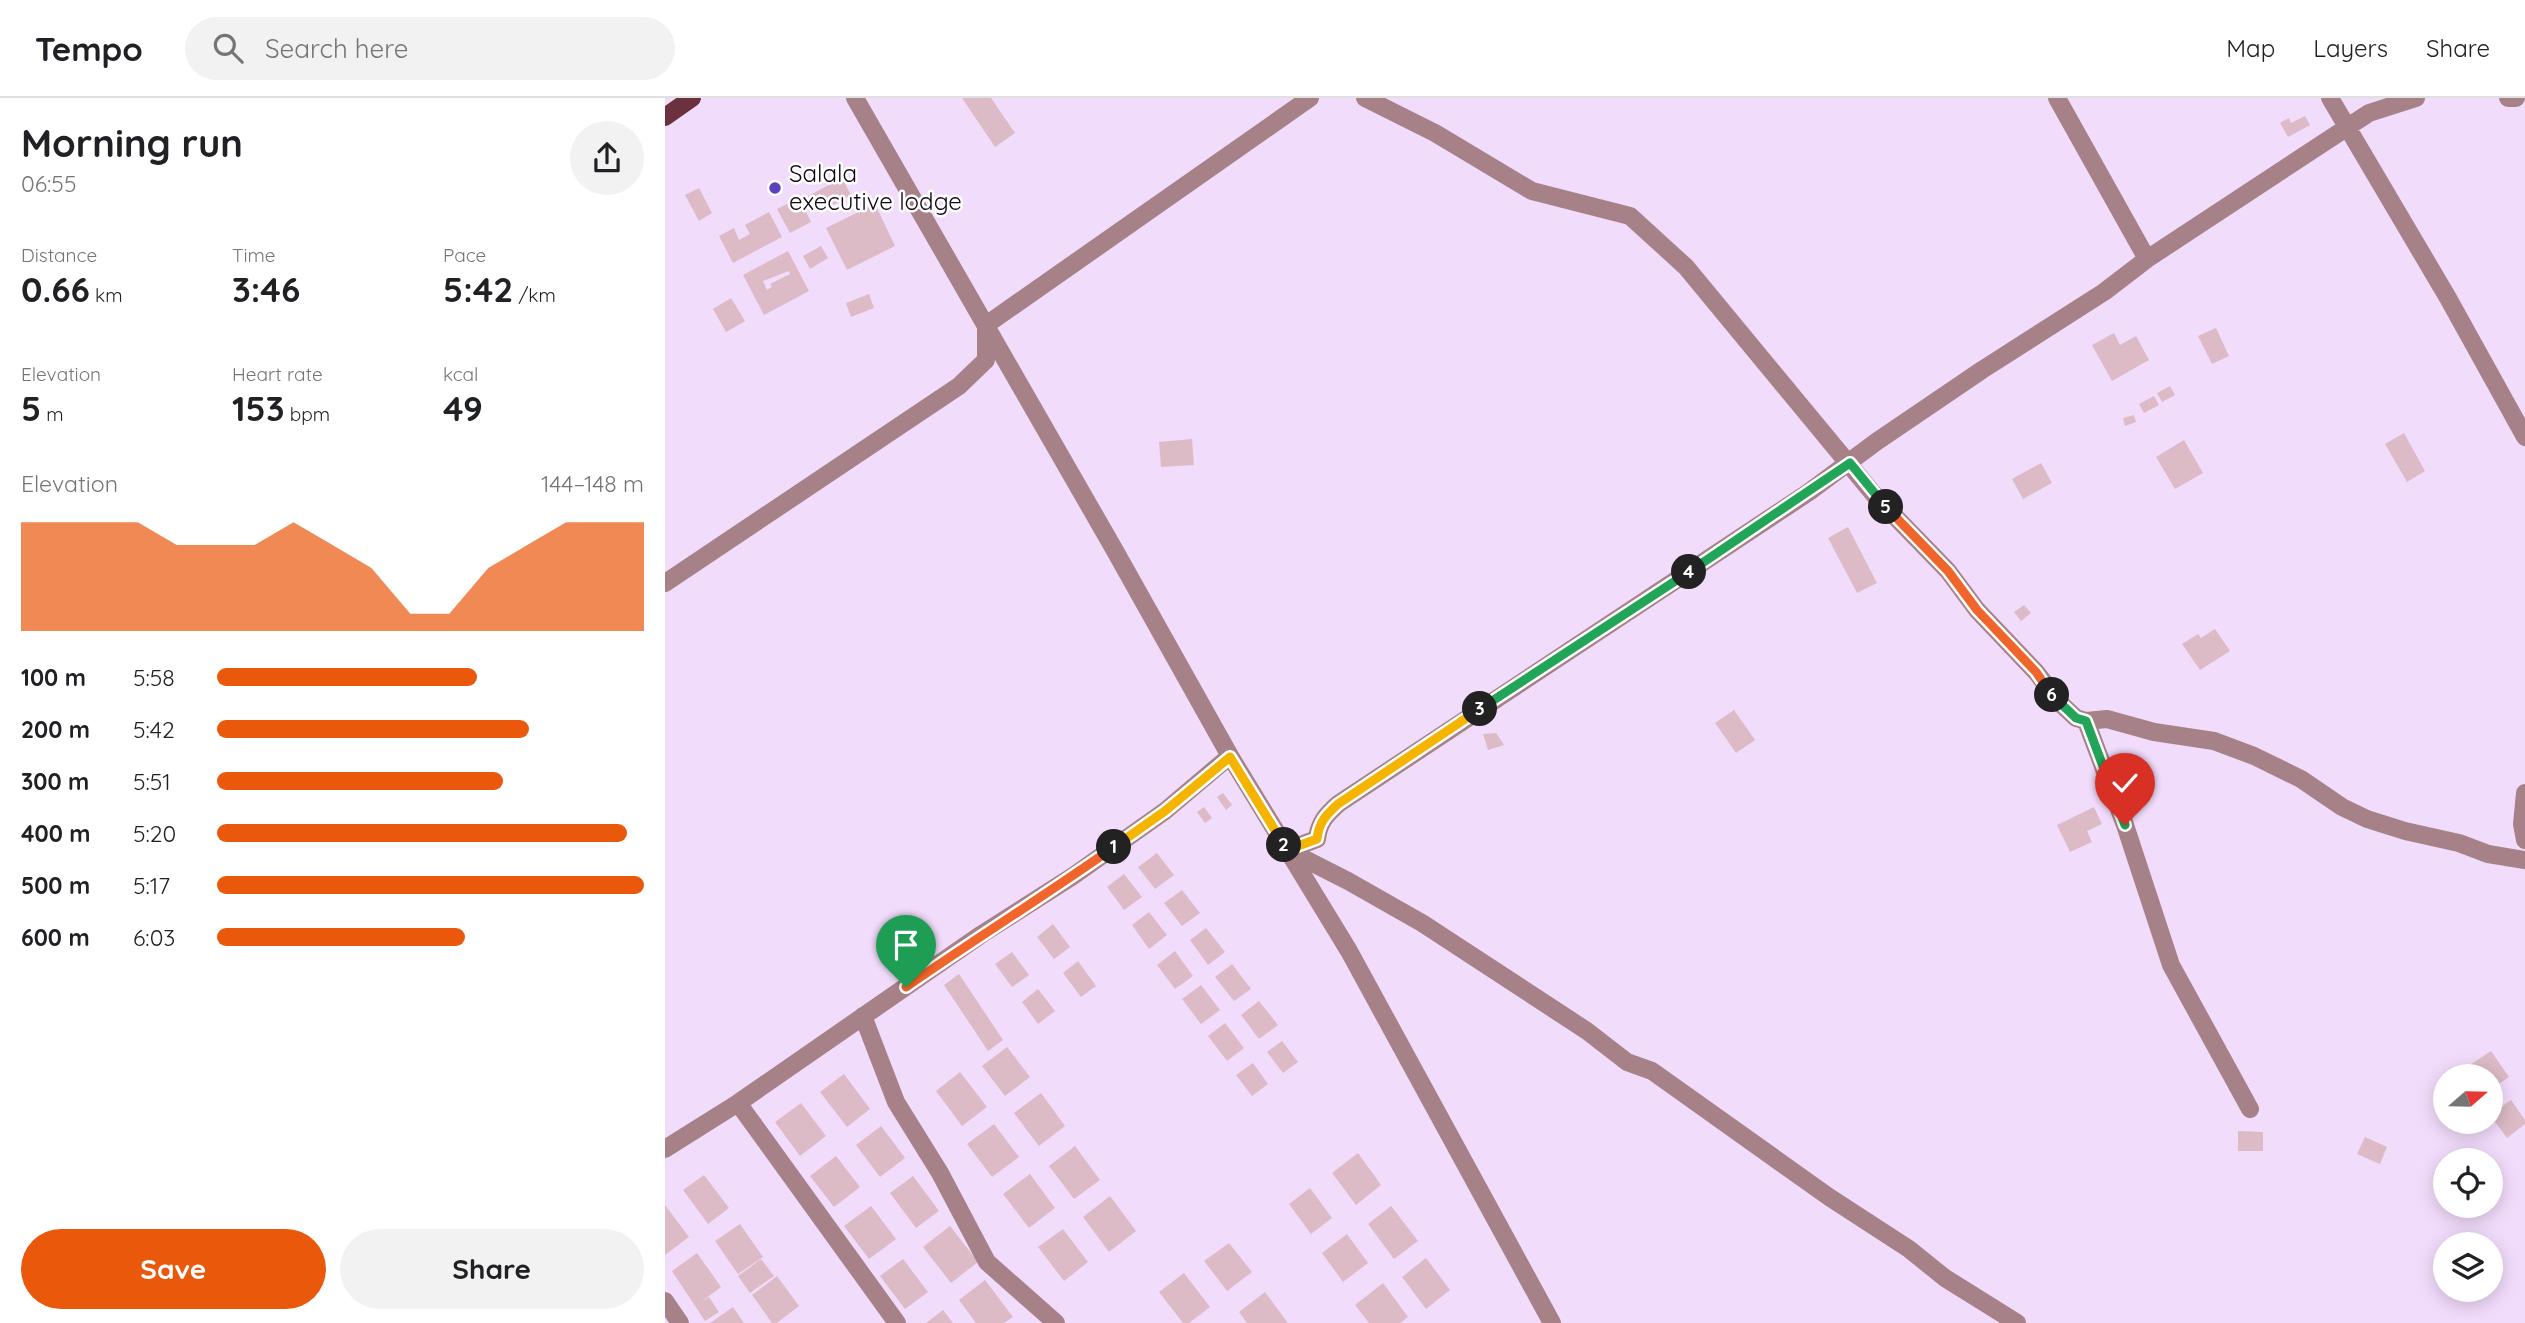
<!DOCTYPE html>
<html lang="en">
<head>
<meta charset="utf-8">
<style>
	body { margin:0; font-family:Quicksand,sans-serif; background:#f2f2f2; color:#202124; height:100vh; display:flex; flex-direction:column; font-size:26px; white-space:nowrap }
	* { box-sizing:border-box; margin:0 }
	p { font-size:23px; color:#757577 }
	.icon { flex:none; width:38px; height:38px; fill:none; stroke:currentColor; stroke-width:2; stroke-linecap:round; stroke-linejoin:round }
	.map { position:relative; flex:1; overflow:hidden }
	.side { display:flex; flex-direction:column; background:#fff; width:665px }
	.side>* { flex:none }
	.needle { width:46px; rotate:70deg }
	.controls { position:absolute; left:1768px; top:966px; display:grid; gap:14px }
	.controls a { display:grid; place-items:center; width:70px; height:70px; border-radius:50%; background:#fff; box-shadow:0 4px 18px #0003; font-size:35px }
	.pin { position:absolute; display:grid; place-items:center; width:60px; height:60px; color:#fff; margin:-72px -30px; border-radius:50% 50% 50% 0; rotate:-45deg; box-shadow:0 0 7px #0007 }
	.pin .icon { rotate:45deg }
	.km { position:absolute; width:35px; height:35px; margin:-18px; border-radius:50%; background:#222; color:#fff; font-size:19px; line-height:35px; text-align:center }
	.round { display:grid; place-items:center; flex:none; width:74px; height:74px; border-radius:37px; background:#f2f2f2 }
	.headline { display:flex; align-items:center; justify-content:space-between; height:119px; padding:0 21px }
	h1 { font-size:38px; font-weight:700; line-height:52px }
	.metrics { display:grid; grid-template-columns:repeat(3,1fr); gap:10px; height:119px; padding:7px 21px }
	.metrics div { display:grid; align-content:center }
	.metrics b { font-size:35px; font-weight:700 }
	.metrics small { font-size:19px; font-weight:400 }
	.metrics p { font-size:19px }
	.chart { height:196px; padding:14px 21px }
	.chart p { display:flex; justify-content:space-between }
	.chart svg { width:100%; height:126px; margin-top:7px; fill:#ea580c; opacity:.7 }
	.primary-button { display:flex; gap:14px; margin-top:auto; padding:14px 21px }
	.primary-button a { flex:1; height:80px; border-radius:42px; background:#ea580c; color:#fff; font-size:28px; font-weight:700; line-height:80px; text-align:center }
	.primary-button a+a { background:#f2f2f2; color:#202124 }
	ul { padding:0 21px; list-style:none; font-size:23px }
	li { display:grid; grid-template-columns:112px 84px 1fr; align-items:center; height:52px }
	li i { height:18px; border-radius:9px; background:#ea580c }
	header { display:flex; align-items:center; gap:42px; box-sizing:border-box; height:98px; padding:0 35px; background:#fff; border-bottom:2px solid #e0e0e0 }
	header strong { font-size:33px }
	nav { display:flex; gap:38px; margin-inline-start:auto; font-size:24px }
	.search { width:490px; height:63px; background:#f2f2f2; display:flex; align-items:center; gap:18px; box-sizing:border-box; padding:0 24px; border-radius:38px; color:#757577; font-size:26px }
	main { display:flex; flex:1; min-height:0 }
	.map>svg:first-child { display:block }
</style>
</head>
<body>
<header>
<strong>Tempo</strong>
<div class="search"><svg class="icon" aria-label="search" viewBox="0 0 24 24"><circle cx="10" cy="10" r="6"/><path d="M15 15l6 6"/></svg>Search here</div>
<nav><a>Map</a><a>Layers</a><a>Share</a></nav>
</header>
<main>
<section class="side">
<div class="headline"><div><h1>Morning run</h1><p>06:55</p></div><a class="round"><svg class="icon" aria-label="share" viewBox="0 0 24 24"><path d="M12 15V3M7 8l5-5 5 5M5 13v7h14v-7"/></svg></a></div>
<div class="metrics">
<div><p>Distance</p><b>0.66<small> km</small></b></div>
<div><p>Time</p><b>3:46</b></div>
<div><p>Pace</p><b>5:42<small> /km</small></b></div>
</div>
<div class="metrics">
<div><p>Elevation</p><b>5<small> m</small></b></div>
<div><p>Heart rate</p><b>153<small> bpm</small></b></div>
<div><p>kcal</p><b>49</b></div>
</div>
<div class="chart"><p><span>Elevation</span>144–148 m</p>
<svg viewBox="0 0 160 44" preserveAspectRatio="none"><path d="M0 44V6L10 6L20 6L30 6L40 14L50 14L60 14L70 6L80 14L90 22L100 38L110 38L120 22L130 14L140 6L150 6L160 6V44z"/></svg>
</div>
<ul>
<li><b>100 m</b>5:58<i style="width:61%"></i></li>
<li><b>200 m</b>5:42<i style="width:73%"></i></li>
<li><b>300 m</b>5:51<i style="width:67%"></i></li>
<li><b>400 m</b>5:20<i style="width:96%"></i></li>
<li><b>500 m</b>5:17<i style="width:100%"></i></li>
<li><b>600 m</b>6:03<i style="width:58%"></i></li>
</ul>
<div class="primary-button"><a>Save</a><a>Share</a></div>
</section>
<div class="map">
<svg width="1860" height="1225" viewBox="0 0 1860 1225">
	<rect width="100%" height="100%" fill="#f2dcfc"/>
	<path fill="#dcbbc6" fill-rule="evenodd" d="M297,0H326L350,35L330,49Z
		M1640,18L1645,27L1623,39L1615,25L1624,20L1626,25Z
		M177,80L186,97L153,115L143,98Z
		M34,90L47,115L34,123L20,97Z
		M134,100L146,124L125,135L112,111Z
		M210,106L230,148L182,172L161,130Z
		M104,114L117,139L68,165L54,138L69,130L74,142L85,136L80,127Z
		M156,148L163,160L145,171L138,158Z
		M123,153L144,193L99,217L78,177ZM124,173L125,176L105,186L107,189L102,192L98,183Z
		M204,196L209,210L186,219L181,205Z
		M66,200L80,223L61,234L48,211Z
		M1551,230L1564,258L1547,266L1533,238Z
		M1449,235L1455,247L1471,238L1484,262L1447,283L1427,247Z
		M1505,288L1510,297L1497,304L1492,295Z
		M1489,298L1494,307L1479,315L1474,306Z
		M1469,317L1471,324L1460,328L1458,320Z
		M1739,335L1760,373L1742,384L1720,346Z
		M527,341L529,367L496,369L494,344Z
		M1519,342L1538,375L1510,391L1491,359Z
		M1376,365L1387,385L1358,401L1347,381Z
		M1183,429L1212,485L1192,495L1163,440Z
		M1359,507L1366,515L1356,523L1349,514Z
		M1550,531L1565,553L1535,572L1517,546L1533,536L1536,540Z
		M1069,612L1090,642L1071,655L1050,625Z
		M831,635L839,647L823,652L818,636Z
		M558,695L567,707L561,712L552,699Z
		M539,709L547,720L540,725L532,714Z
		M1429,709L1437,726L1422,733L1427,744L1405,754L1392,727Z
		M492,755L509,777L490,791L473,769Z
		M459,776L477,799L459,812L442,789Z
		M517,792L535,815L517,828L499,805Z
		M484,814L502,837L484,851L467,827Z
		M388,826L405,849L389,861L372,839Z
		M541,830L560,854L543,867L525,842Z
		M510,853L528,878L510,891L492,867Z
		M347,854L364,877L347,889L330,866Z
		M413,863L431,888L416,899L398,875Z
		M567,866L586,891L569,903L550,879Z
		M294,876L338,942L323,953L279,887Z
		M536,887L555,912L536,926L517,901Z
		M373,891L390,913L373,926L357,904Z
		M594,903L613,927L594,941L576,917Z
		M560,925L579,950L562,963L543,938Z
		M617,943L633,964L618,975L602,954Z
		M342,949L365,979L340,998L317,968Z
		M1826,953L1844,979L1825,992V978H1813L1805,967Z
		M588,965L603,986L587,998L571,977Z
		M295,974L322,1009L297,1028L271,993Z
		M179,976L205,1011L182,1029L155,994Z
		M376,995L400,1028L374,1048L349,1015Z
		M1846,1002L1860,1022V1026L1842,1040L1825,1017Z
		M136,1005L161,1038L135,1058L110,1024Z
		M329,1026L354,1059L327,1079L302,1046Z
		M216,1028L240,1060L215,1079L191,1047Z
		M1573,1033L1598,1034V1053H1573Z
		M1700,1039L1722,1049L1715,1066L1692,1056Z
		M410,1048L435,1082L409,1101L384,1068Z
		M693,1055L716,1087L691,1107L667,1075Z
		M171,1058L195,1089L169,1109L145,1078Z
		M365,1076L390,1110L364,1130L338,1096Z
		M39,1077L64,1110L43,1126L18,1092Z
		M248,1078L274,1113L251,1130L225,1095Z
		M645,1090L667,1120L646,1136L624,1106Z
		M445,1098L471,1133L444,1154L418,1119Z
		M0,1107L24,1139L0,1157Z
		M206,1108L231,1141L204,1161L179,1128Z
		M726,1108L753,1143L729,1161L703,1126Z
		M75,1126L98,1159L73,1176L50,1143Z
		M285,1128L313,1164L286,1185L258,1149Z
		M398,1131L423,1164L399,1183L373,1149Z
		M682,1136L703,1165L678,1184L657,1155Z
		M564,1145L587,1174L562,1193L539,1163Z
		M32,1155L56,1189L36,1204L44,1199L54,1214L40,1223L7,1173Z
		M761,1160L785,1192L761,1211L737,1179Z
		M96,1161L109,1178L85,1195L73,1178Z
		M238,1161L263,1194L240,1211L215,1178Z
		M519,1175L545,1209L524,1225H518L494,1194Z
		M112,1178L134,1208L112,1225H107L87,1197Z
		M320,1182L348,1219L339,1225H311L294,1202Z
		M718,1185L743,1219L735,1225H704L690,1207Z
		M600,1194L623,1225H582L574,1214Z
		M68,1209L79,1225H45Z
		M278,1212L288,1225H261Z"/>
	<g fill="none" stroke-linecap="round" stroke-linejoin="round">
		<path stroke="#a68288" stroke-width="18" d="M190,0L449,451L565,658L684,853L887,1225
			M700,0L770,35L867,93L965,118L1021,169L1211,399L1283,473L1312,512L1371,574L1396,606L1411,620L1421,623L1442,621L1489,634L1549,643L1589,658L1636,681L1677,709L1702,721L1740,733L1794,745L1823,756L1860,762
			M1392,0L1482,161
			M1665,0L1783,200L1860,339
			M1843,0H1851
			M0,485L294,288L321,262V227L645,0
			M1421,623L1460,727L1506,867L1585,1011
			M1860,695L1857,726L1860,742
			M622,752L652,741C654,724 661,717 673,706L1144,394L1211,344L1317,272L1439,194L1482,161L1704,15L1751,0
			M622,752L683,783L757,825L922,933L962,964L987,973L1164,1099L1244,1151L1280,1180L1352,1225
			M198,918L231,1004L275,1075L322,1164L391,1225
			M73,1005L232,1225
			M0,1051L73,1005L317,836L408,778L500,713L565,658
			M0,1203L15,1225"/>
		<path stroke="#6c313e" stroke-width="18" d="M0,19L27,0"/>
	</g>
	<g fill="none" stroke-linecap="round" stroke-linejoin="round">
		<defs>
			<path id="split-1" d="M241,889C310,841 381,797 449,749"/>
			<path id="split-2" d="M449,749L500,713L565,659L619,747"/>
			<path id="split-3" d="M619,747L622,752L652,741C654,724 661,717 673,706L815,611"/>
			<path id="split-4" d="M815,611L1024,474"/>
			<path id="split-5" d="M1024,474L1185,365L1221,409"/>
			<path id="split-6" d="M1221,409L1283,473L1312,512L1371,574L1387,597"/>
			<path id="split-7" d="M1387,597L1411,620L1421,623L1460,727"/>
		</defs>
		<use href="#split-1" stroke="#fff" stroke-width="14"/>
		<use href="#split-2" stroke="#fff" stroke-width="14"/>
		<use href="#split-3" stroke="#fff" stroke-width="14"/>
		<use href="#split-4" stroke="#fff" stroke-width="14"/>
		<use href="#split-5" stroke="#fff" stroke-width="14"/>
		<use href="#split-6" stroke="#fff" stroke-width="14"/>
		<use href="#split-7" stroke="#fff" stroke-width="14"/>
		<use href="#split-1" stroke="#f0652b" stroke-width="9"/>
		<use href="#split-2" stroke="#f5b400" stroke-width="9"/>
		<use href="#split-3" stroke="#f5b400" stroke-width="9"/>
		<use href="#split-4" stroke="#22a559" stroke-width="9"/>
		<use href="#split-5" stroke="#22a559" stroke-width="9"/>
		<use href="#split-6" stroke="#f0652b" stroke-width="9"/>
		<use href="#split-7" stroke="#22a559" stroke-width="9"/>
	</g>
	<circle fill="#5b42ba" stroke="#fff" stroke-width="2.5" cx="110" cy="90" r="7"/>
	<g text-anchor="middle" stroke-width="5" stroke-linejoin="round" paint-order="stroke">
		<g font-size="24" fill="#0f0813" stroke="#fff" text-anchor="start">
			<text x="124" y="84">Salala<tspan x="124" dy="28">executive lodge</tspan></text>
		</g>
	</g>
</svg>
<div class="controls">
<a><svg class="needle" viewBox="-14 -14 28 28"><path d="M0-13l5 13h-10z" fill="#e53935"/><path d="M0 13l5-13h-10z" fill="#757577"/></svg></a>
<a><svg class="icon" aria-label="locate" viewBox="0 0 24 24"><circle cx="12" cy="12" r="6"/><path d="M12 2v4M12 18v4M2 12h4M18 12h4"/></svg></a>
<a><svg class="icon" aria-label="layers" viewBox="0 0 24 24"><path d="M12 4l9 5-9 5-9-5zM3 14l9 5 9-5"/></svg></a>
</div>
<div class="pin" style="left:241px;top:889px;background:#1e9e55"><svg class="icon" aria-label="arrive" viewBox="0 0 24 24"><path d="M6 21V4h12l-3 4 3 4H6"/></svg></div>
<div class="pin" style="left:1460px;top:727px;background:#d93025"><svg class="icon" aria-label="check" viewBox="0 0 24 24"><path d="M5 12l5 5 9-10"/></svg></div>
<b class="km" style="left:449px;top:749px">1</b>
<b class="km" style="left:619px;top:747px">2</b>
<b class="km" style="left:815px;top:611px">3</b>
<b class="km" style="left:1024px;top:474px">4</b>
<b class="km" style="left:1221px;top:409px">5</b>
<b class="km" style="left:1387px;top:597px">6</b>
</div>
</main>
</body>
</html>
